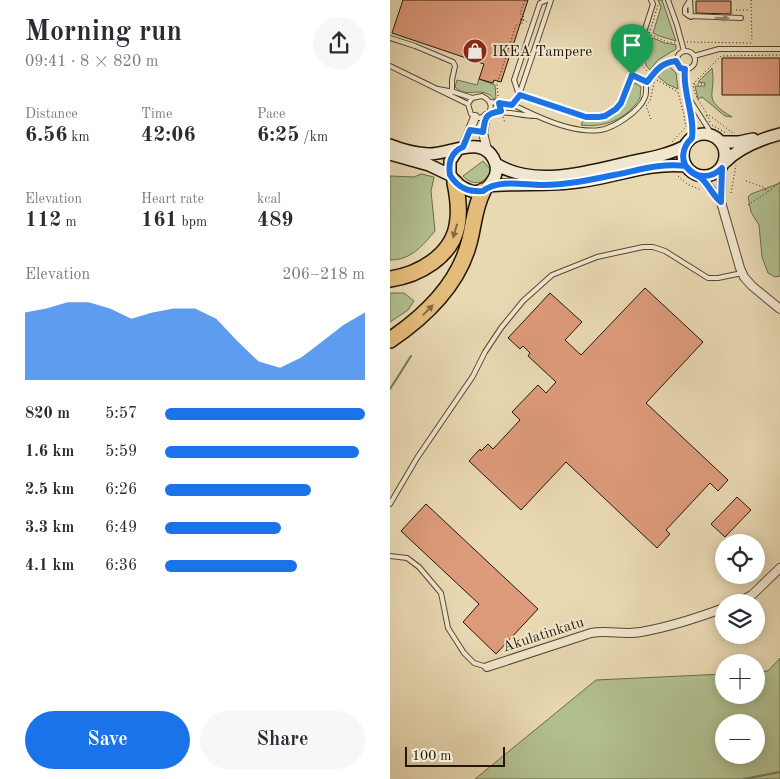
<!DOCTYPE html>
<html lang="en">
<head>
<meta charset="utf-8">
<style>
	body { margin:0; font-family:"Old Standard TT",serif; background:#f7f7f7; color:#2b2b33; height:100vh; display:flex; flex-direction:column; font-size:19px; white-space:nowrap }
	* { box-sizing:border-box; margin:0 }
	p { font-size:16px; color:#7c7c81 }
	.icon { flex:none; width:28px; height:28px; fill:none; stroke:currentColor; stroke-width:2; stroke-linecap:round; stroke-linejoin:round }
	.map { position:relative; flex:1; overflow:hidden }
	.panel { display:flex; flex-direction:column; background:#fff; width:390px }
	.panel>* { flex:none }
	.buttons { position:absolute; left:325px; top:534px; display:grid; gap:10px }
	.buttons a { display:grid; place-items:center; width:50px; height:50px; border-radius:50%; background:#fff; box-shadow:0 2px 12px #0003; font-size:25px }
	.scale { position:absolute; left:15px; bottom:12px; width:100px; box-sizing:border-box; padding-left:5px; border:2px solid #241708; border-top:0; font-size:14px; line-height:18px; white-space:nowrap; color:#241708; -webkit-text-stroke:4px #f1e6ce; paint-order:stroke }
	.pin { position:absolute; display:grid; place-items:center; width:42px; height:42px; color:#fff; margin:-51px -21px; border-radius:50% 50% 50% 0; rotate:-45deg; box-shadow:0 0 5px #0007 }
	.pin .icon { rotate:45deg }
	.round { display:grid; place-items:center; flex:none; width:52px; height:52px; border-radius:26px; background:#f7f7f7 }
	.overview { display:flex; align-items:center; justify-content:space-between; height:85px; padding:0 25px }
	h1 { font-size:28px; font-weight:600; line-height:38px }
	.figures { display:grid; grid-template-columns:repeat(3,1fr); gap:8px; height:85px; padding:5px 25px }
	.figures div { display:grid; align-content:center }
	.figures b { font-size:21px; font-weight:600 }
	.figures small { font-size:14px; font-weight:400 }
	.figures p { font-size:14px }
	.chart { height:140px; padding:10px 25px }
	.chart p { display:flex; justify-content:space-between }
	.chart svg { width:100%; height:90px; margin-top:5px; fill:#1a73e8; opacity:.7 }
	.button { display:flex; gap:10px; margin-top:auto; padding:10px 25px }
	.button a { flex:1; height:58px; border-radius:30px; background:#1a73e8; color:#fff; font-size:20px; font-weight:600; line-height:58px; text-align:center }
	.button a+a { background:#f7f7f7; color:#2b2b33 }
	ul { padding:0 25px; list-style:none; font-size:16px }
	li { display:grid; grid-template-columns:80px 60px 1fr; align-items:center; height:38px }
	li i { height:12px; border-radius:6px; background:#1a73e8 }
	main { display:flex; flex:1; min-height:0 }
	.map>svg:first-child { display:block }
</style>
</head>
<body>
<main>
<section class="panel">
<div class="overview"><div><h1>Morning run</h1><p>09:41 · 8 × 820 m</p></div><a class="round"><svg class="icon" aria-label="share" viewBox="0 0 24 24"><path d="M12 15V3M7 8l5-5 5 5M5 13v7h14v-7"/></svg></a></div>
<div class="figures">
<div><p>Distance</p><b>6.56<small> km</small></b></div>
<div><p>Time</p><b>42:06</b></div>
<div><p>Pace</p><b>6:25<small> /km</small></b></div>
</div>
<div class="figures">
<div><p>Elevation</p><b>112<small> m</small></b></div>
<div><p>Heart rate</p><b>161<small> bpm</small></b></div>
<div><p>kcal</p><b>489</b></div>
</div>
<div class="chart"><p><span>Elevation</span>206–218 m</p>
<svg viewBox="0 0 160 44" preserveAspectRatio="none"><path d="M0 44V11L10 9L20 6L30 6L40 9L50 14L60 11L70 9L80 9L90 14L100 25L110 35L120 38L130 33L140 25L150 17L160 11V44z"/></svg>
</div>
<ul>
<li><b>820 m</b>5:57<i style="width:100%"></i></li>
<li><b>1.6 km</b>5:59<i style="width:97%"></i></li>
<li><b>2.5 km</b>6:26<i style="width:73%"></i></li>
<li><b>3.3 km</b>6:49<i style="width:58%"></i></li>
<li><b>4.1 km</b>6:36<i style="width:66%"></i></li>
</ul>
<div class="button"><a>Save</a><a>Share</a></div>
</section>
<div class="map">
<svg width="390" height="779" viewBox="0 0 390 779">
	<rect width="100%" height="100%" fill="#e9d9b3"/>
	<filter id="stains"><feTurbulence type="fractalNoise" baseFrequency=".004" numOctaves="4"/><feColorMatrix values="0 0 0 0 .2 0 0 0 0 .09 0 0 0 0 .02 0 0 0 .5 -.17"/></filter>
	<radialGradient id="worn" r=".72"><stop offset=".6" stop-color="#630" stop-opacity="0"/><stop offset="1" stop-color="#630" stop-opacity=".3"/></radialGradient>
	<path fill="#b2c090" stroke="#6b6c4c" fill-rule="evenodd" d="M268,0H272L286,41L269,36L263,33L271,7Z
		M263,38L275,43L286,45V49L268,60L260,70C249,59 256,52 260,39Z
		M275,67H280L286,73L288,89L277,84L266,75Z
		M322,68C327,97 310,97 342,117L335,116L312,97L308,99L305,86H315V83L308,82Z
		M89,79L105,85L106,99H104C91,84 78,100 65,87L67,80L87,85Z
		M245,83L251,87L250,98C237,119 215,128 191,125L193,121C208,122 223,120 232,107C237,100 238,92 242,85Z
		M93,161L101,170C96,184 83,187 73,176Z
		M31,174L44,177L41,191L45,231C32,246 21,260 0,260V176L24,177Z
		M390,183V276L385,277L378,273L372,257L369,225L361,212L358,197L361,194Z
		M0,293H14L24,301L18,310L0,322Z
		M390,658V779H85L206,680L334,674V695H366V672L378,671ZM366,722V755H334V722Z"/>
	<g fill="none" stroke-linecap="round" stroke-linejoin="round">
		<path stroke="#69796a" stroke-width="2" d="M0,389L21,356
			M354,779L390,772"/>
	</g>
	<path fill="#dd9b7b" stroke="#241708" d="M13,0H138L111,82L104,80L103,83L89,79L94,64L2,33Z
		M306,1H341V14L306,13Z
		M332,58H390V95H332Z
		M255,288L313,342L256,403L338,480L328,491L320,483L276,530L280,534L267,548L176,462L131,510L79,461L90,449L91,451L98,444L103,449L130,420L122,412L148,385L156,393L166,382L138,356L140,353L133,346L130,349L118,338L160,293L192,322L175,340L191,355Z
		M347,497L361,510L335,537L321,524Z
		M36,504L148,609L106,654L73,622L89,604L11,531Z"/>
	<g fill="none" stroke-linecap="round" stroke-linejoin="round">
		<defs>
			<path id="service" d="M278,0L287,25L294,51
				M300,0L295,8V13L299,16L351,18
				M300,0L301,17
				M0,38L25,46L63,62L65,66L62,80V91
				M287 60a9 9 0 1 1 18 0a9 9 0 1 1-18 0Z
				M304,56L329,49H390
				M0,66L78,104
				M295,69C291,92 305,114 302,138
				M242,75L257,82
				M48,89L64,92L82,98L92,96C101,100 104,108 96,116L89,118L81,114L78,104L82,98
				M129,95L196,117H209L221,113L231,103L234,95L263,4L261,0
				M129,95L124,80L150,3L157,0
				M300,100L323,136
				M100,102C107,103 115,103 123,105C131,108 139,113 147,116C165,124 190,133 210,130C224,128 250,111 255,97C257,93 255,87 257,82C262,70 274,63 286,61
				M122,105L129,95L161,0
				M99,113C117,110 129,116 146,116
				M0,504L27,458L83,376L95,352L111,328L133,301L162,275L207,257L253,247H263L275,251L318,278H328L352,273
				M0,556L17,558L29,567L51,593L58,628L74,653L84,663L97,667"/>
			<path id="minor" d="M96,116L93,133L98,153
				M73,147L85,117
				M310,176L331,202L350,268L354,277L362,286L390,309
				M331,202L332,167
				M349,602L362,595L390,568
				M97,667L201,633C218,630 235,635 251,632C279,627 307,618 334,608"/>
			<path id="secondary" d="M293 155a21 21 0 1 1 42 0a21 21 0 1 1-42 0Z
				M331,142H349L363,139
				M0,145C12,150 25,153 38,154C60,155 96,131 106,165C107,171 106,176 103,180C91,201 71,190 60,175V161L68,149
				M0,154L39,165L60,175
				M335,162C350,147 371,139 390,134
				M106,164C145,188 198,172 240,162C259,158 278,155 295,146
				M99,186C129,183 158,186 187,182C224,178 259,162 296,166"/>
			<path id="motorway" d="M0,279C28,275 61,257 67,226C70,211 68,197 65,183
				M0,340C34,317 68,285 79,243C84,225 84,208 93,191"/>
		</defs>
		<use href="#service" stroke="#554833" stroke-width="6"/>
		<use href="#minor" stroke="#554833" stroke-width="10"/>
		<use href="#secondary" stroke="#241708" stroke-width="14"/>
		<use href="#motorway" stroke="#241708" stroke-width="18"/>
		<path stroke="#241708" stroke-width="1" stroke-dasharray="1 2.5" stroke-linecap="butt" d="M361,0L362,42
			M346,10H360
			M130,19L137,22
			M133,20L134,17L130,13L135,0
			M261,35L277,42L285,43
			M297,42L362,43
			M257,71L250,63L268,5
			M267,80L288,92L294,115L296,127
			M304,84H315
			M108,96L107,84L126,25L132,24L133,20
			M316,116L319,115L343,133
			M113,117L115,123
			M261,119L256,106L260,101L265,79
			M320,122C316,108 304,99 303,84L331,56L390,55
			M322,125L336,133
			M282,142L296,127
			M288,176L297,184L311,190
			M356,181L373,187L378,192
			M341,193L346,165
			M358,205L378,192L390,182"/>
		<use href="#service" stroke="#f1e6ce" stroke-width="4"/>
		<use href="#minor" stroke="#f1e6ce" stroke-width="8"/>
		<use href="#secondary" stroke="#f1e6ce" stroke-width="11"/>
		<use href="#motorway" stroke="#e4bc7a" stroke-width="15"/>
	</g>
	<defs><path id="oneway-solid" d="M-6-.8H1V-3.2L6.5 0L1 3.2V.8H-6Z" transform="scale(1.25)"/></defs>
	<use fill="#958975" href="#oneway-solid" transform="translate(332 18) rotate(1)"/>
	<g fill="#846a41">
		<use href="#oneway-solid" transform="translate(65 231) rotate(107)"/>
		<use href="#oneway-solid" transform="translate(38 310) rotate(-46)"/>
	</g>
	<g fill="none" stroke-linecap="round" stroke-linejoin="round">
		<defs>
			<path id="route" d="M242,75L231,103L226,109L215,116L209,117H196L130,95L122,105L109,103L111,111C95,114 95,117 93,132L80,130L73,147C61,152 58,163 60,175C68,188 78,192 93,191C109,179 133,185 152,185C177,185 200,180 224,175C250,170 269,163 296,166C306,179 321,179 332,168L331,202C323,196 319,185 311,178C308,175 304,175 301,172C289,162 292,147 302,138C305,114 292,92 295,69L290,68L286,61C271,63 266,70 257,82L242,75"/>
		</defs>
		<use href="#route" stroke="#fff" stroke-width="10"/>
		<use href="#route" stroke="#1a73e8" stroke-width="6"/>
	</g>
	<defs>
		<symbol id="shop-disc" viewBox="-11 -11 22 22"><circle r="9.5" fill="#8f2418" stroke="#f1e6ce"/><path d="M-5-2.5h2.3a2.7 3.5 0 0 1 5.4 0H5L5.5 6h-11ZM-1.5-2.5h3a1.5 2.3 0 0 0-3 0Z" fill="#fff"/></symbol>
	</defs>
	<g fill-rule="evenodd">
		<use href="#shop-disc" x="71" y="37" width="28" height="28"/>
	</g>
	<g text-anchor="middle" stroke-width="4" stroke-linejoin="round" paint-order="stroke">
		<g font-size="15" fill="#241708" stroke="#f1e6ce" text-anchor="start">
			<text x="102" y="56">IKEA Tampere</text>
		</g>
		<g font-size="15" fill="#241708" stroke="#f1e6ce">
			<text transform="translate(153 634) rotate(-18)" y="5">Akulatinkatu</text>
		</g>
	</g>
	<rect width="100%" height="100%" filter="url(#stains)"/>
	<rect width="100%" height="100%" fill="url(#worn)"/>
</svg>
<div class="buttons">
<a><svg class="icon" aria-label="locate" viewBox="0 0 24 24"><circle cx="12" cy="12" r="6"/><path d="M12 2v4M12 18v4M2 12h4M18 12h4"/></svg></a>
<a><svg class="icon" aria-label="layers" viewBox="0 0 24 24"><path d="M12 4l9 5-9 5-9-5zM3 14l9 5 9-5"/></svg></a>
<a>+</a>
<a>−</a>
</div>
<div class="scale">100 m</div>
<div class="pin" style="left:242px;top:75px;background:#1e9e55"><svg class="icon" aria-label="arrive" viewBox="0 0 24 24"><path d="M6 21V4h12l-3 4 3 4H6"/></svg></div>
</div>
</main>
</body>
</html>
